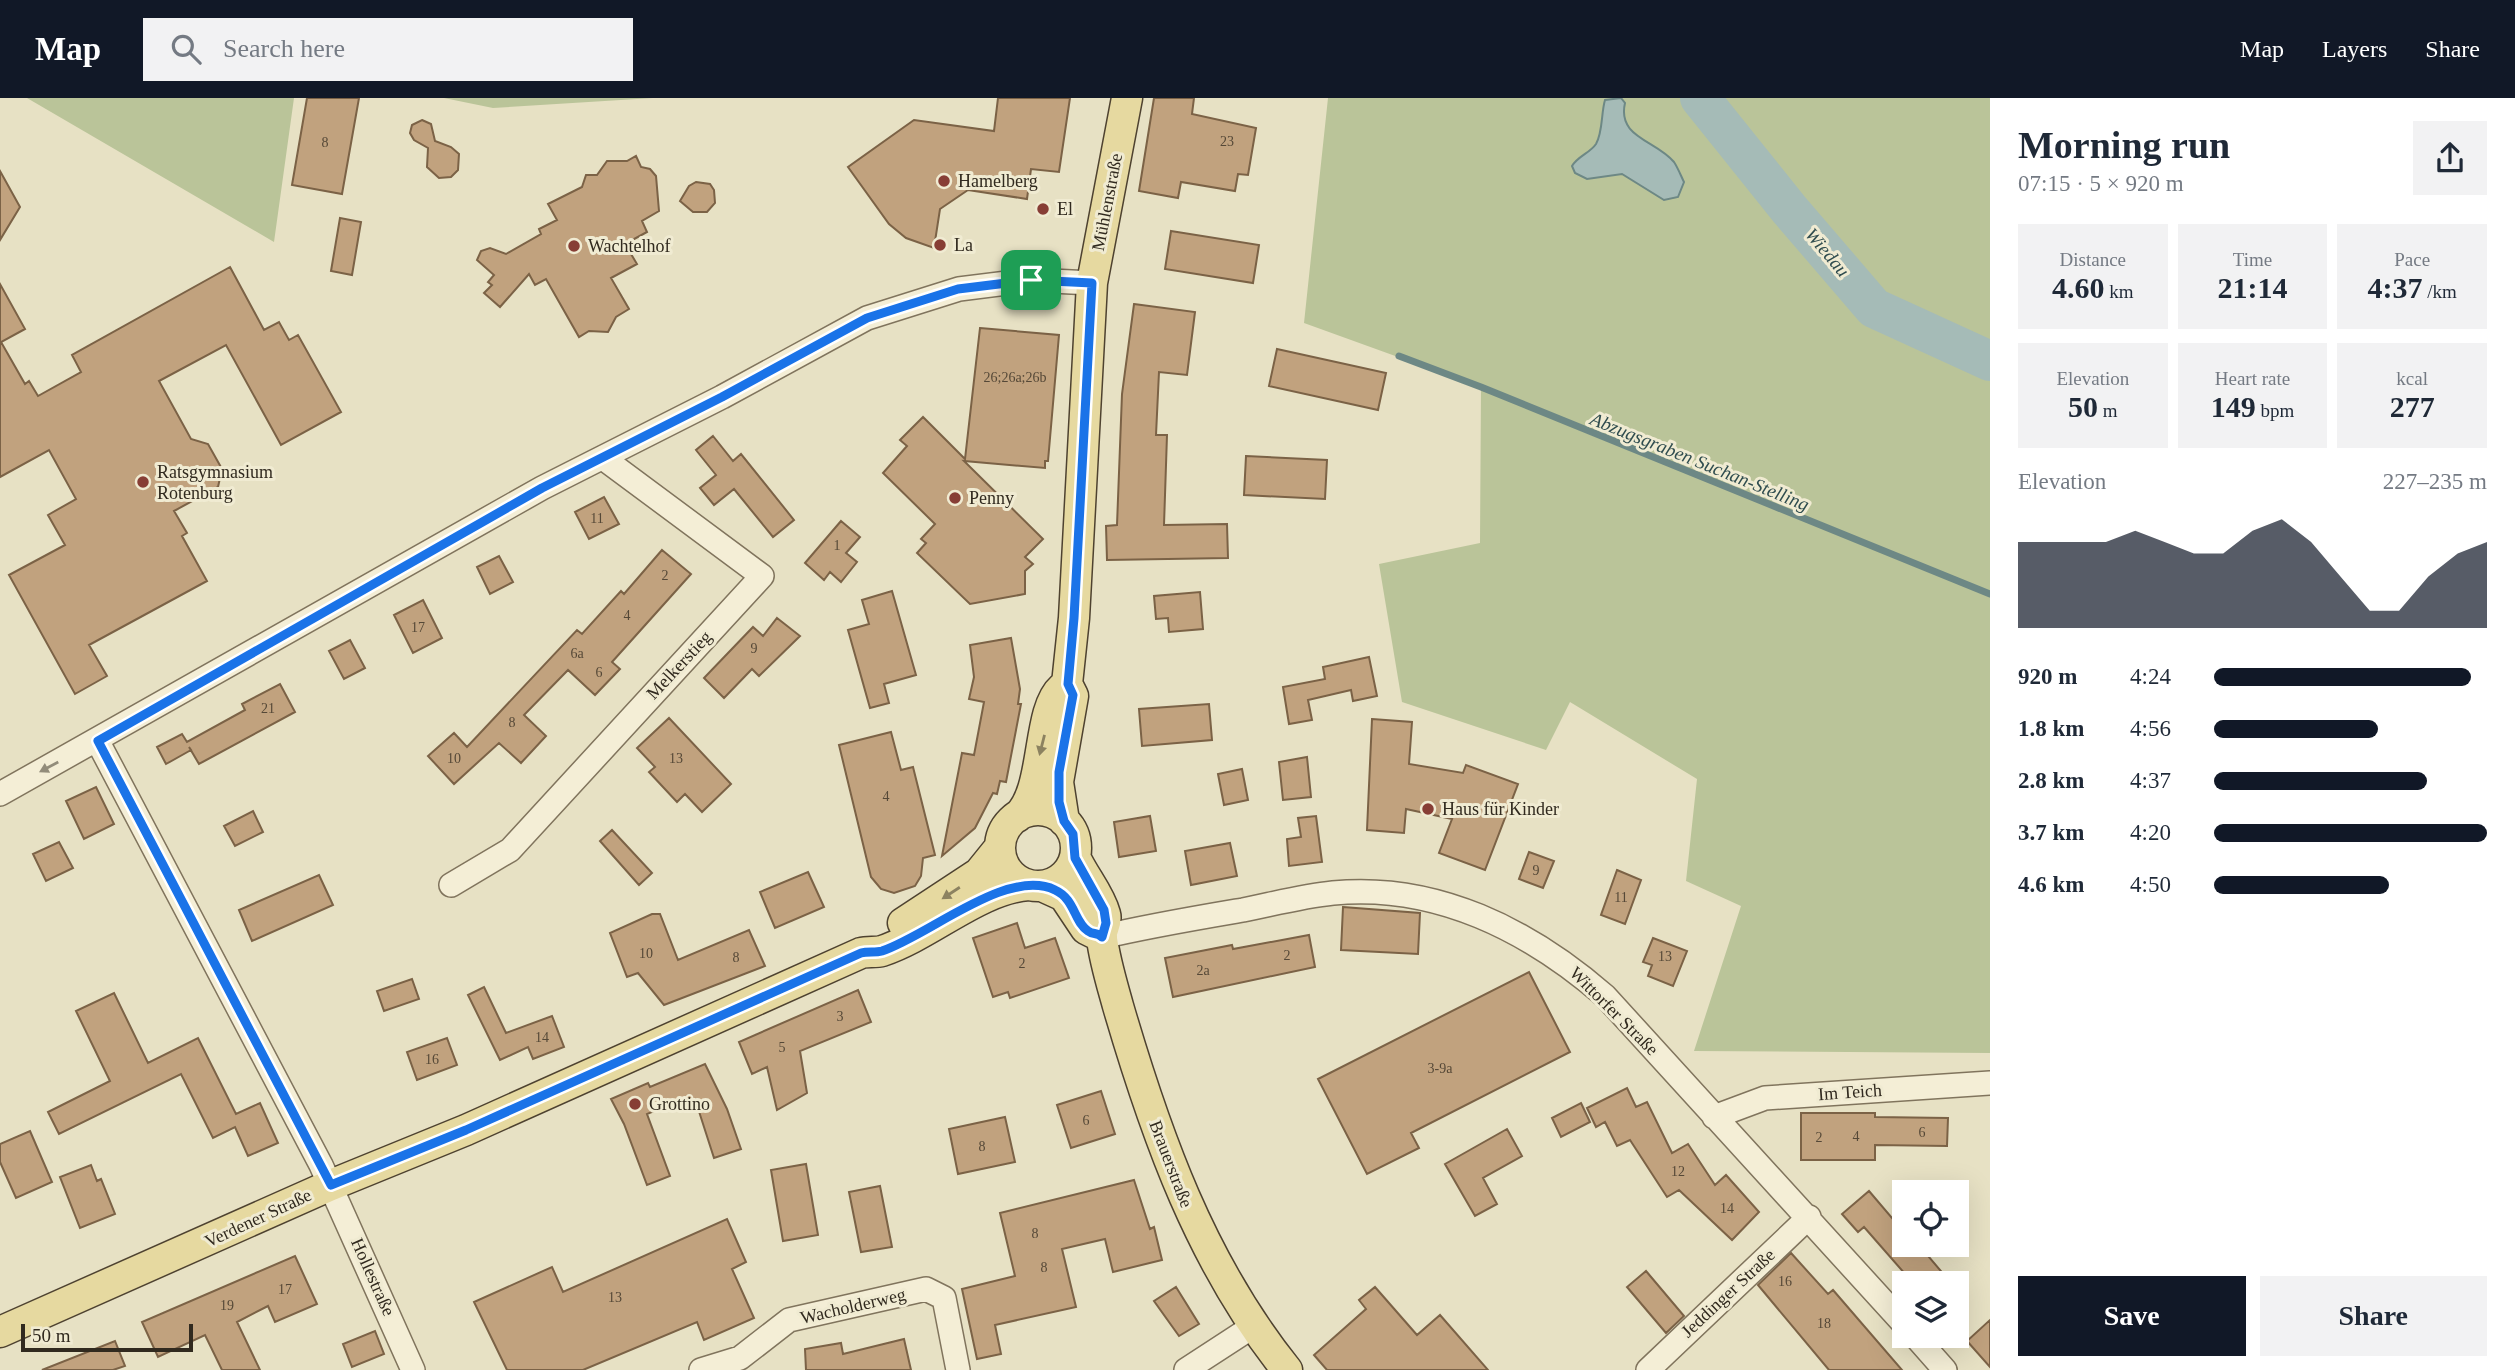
<!DOCTYPE html>
<html lang="en">
<head>
<meta charset="utf-8">
<style>
	body { margin:0; font-family:Georgia,serif; background:#f2f2f3; color:#1f2937; height:100vh; display:flex; flex-direction:column; font-size:26px; white-space:nowrap }
	* { box-sizing:border-box; margin:0 }
	p { font-size:23px; color:#747a83 }
	.icon { flex:none; width:38px; height:38px; fill:none; stroke:currentColor; stroke-width:2; stroke-linecap:round; stroke-linejoin:round }
	.map { position:relative; flex:1; overflow:hidden }
	.panel { display:flex; flex-direction:column; background:#fff; width:525px }
	.panel>* { flex:none }
	.controls { position:absolute; left:1892px; top:1082px; display:grid; gap:14px }
	.controls a { display:grid; place-items:center; width:77px; height:77px; border-radius:0px; background:#fff; box-shadow:0 7px 28px #0002; font-size:35px }
	.scale { position:absolute; left:21px; bottom:18px; width:172px; box-sizing:border-box; padding-left:7px; border:4px solid #312a1f; border-top:0; font-size:19px; line-height:24px; white-space:nowrap; color:#312a1f; -webkit-text-stroke:5px #f0ebd2; paint-order:stroke }
	.pin { position:absolute; display:grid; place-items:center; width:60px; height:60px; color:#fff; margin:-30px; border-radius:14px; box-shadow:0 4px 10px #0006 }
	.round { display:grid; place-items:center; flex:none; width:74px; height:74px; border-radius:0px; background:#f2f2f3 }
	.headline { display:flex; align-items:center; justify-content:space-between; height:119px; padding:0 28px }
	h1 { font-size:38px; font-weight:600; line-height:52px }
	.stats { display:grid; grid-template-columns:repeat(3,1fr); gap:10px; height:119px; padding:7px 28px }
	.stats div { display:grid; align-content:center; border-radius:0px; background:#f2f2f3; text-align:center }
	.stats b { font-size:30px; font-weight:600 }
	.stats small { font-size:19px; font-weight:400 }
	.stats p { font-size:19px }
	.chart { height:196px; padding:14px 28px }
	.chart p { display:flex; justify-content:space-between }
	.chart svg { width:100%; height:126px; margin-top:7px; fill:#111827; opacity:.7 }
	.button { display:flex; gap:14px; margin-top:auto; padding:14px 28px }
	.button a { flex:1; height:80px; border-radius:0px; background:#111827; color:#fff; font-size:28px; font-weight:600; line-height:80px; text-align:center }
	.button a+a { background:#f2f2f3; color:#1f2937 }
	ul { padding:0 28px; list-style:none; font-size:23px }
	li { display:grid; grid-template-columns:112px 84px 1fr; align-items:center; height:52px }
	li i { height:18px; border-radius:9px; background:#111827 }
	header { display:flex; align-items:center; gap:42px; box-sizing:border-box; height:98px; padding:0 35px; background:#111827; color:#fff }
	header strong { font-size:33px }
	nav { display:flex; gap:38px; margin-inline-start:auto; font-size:24px }
	.search { width:490px; height:63px; background:#f2f2f3; display:flex; align-items:center; gap:18px; box-sizing:border-box; padding:0 24px; border-radius:0px; color:#747a83; font-size:26px }
	main { display:flex; flex:1; min-height:0 }
	.map>svg:first-child { display:block }
</style>
</head>
<body>
<header>
<strong>Map</strong>
<div class="search"><svg class="icon" aria-label="search" viewBox="0 0 24 24"><circle cx="10" cy="10" r="6"/><path d="M15 15l6 6"/></svg>Search here</div>
<nav><a>Map</a><a>Layers</a><a>Share</a></nav>
</header>
<main>
<div class="map">
<svg width="1990" height="1272" viewBox="0 0 1990 1272">
	<rect width="100%" height="100%" fill="#e7e1c4"/>
	<path fill="#bac499" d="M27,0H294L274,144Z
		M444,0H653L493,10Z
		M1328,0H1990V955L1694,953L1741,808L1686,783L1697,681L1570,604L1546,652L1402,604L1379,466L1480,445L1481,289L1304,225Z"/>
	<path fill="#a5bbb7" stroke="#6d8885" stroke-width="2" d="M1621,0L1625,5C1617,40 1656,42 1674,64C1678,70 1681,78 1684,84L1678,99L1664,102L1622,76L1587,81L1575,75L1572,68C1578,58 1590,55 1596,46C1603,34 1601,15 1605,2Z"/>
	<g fill="none" stroke-linecap="round" stroke-linejoin="round">
		<path stroke="#6d8885" stroke-width="7" d="M1399,258L1481,289L1990,496"/>
		<path stroke="#a5bbb7" stroke-width="40" d="M1700,0L1789,111L1874,210L1990,263"/>
	</g>
	<path fill="#c1a27e" stroke="#7b6246" stroke-width="2" d="M307,0H359L342,96L292,87Z
		M998,0H1070L1059,74L1031,71L1027,101L968,92L940,111L934,150L906,140L889,126L848,69L914,22L994,33Z
		M1154,0H1194L1192,16L1256,30L1248,77L1238,76L1235,93L1181,84L1178,100L1139,93Z
		M422,22L431,26L435,43L451,49L459,56L458,72L451,79L439,80L427,69L428,50L414,42L410,35L412,27Z
		M636,58L641,69L650,71L656,78L659,113L642,123L647,134L625,146L637,166L611,180L629,211L616,219L608,234L589,233L579,239L546,181L535,187L529,176L500,209L484,195L492,187L488,184L494,177L477,162L481,153L490,150L506,156L541,136L539,131L557,122L548,106L582,89L586,77H597L607,63H627Z
		M0,73L20,109L0,142Z
		M696,84L710,86L714,92L715,105L707,114H693L680,103L689,88Z
		M340,120L361,124L352,177L331,173Z
		M1171,133L1259,147L1253,185L1165,171Z
		M230,169L264,232L279,224L289,242L298,237L341,314L281,347L226,247L159,283L191,341L208,346L222,371L218,389L174,413L187,435L182,438L207,483L89,547L107,578L75,596L9,477L65,447L48,417L76,401L49,352L0,379V186L25,231L1,244L25,286L29,283L38,298L81,274L72,257Z
		M1134,206L1195,214L1187,277L1159,274L1156,337H1167L1164,427L1227,426L1228,460L1107,462L1106,428L1117,427L1122,296Z
		M980,230L1059,237L1048,363H1045V370L964,363L1043,441L1025,459L1033,466L1025,473V496L970,506L917,455L926,445L921,441L935,426L883,375L907,348L900,342L923,319L965,361Z
		M1277,251L1386,275L1378,312L1269,288Z
		M713,338L733,363L741,356L794,422L773,439L734,391L714,407L700,390L716,377L696,352Z
		M1246,358L1327,362L1325,401L1244,397Z
		M604,399L619,426L589,441L575,414Z
		M841,423L860,439L846,455L857,464L841,484L830,474L824,482L805,465Z
		M662,452L691,476L612,564L620,571L595,597L568,572L524,617L546,638L521,665L499,645L454,686L428,658L454,635L467,649L577,532L582,536L621,493L624,496Z
		M499,458L513,484L490,496L477,469Z
		M892,493L916,577L884,586L889,605L870,610L848,532L869,526L862,502Z
		M1200,494L1203,531L1169,534L1168,520L1156,521L1154,498Z
		M423,502L442,540L413,555L394,517Z
		M777,520L800,538L759,578L752,571L724,600L704,580L753,529L763,538Z
		M1011,540L1020,591L1018,606H1021L1006,684L1000,683L997,696L993,695L975,730L942,758L962,655L974,657L984,604L969,601L974,579L970,547Z
		M350,542L365,570L344,581L329,553Z
		M1369,559L1377,598L1353,603L1351,592L1308,602L1312,622L1289,626L1283,589L1325,581L1323,569Z
		M280,586L295,614L199,666L189,649L191,652L166,666L157,649L182,636L187,644L245,612L242,606Z
		M1209,606L1212,642L1142,648L1139,611Z
		M669,620L731,686L702,714L685,696L677,704L649,674L655,669L637,650Z
		M1372,621L1412,624L1409,666L1463,675L1466,667L1518,686L1485,772L1439,755L1452,721L1406,711L1404,735L1367,732Z
		M891,634L901,672L913,669L935,757L923,760L921,778L915,788L894,795L881,791L871,779L839,647Z
		M1307,659L1311,699L1283,702L1279,664Z
		M1242,671L1248,702L1224,707L1218,676Z
		M96,689L114,726L84,741L66,703Z
		M253,713L263,734L235,748L224,728Z
		M1150,718L1156,753L1119,759L1114,724Z
		M1316,718L1322,764L1289,768L1287,741L1301,739L1298,720Z
		M612,732L652,775L639,787L600,743Z
		M59,744L73,770L46,783L33,756Z
		M1230,745L1237,778L1191,787L1185,753Z
		M1529,754L1554,763L1543,790L1519,781Z
		M1617,772L1641,782L1625,826L1601,817Z
		M808,774L824,809L775,830L760,794Z
		M319,777L333,807L252,843L239,812Z
		M1343,809L1420,815L1418,856L1341,852Z
		M652,816H660L678,862L749,832L765,868L664,907L638,875L627,879L610,835Z
		M1017,825L1025,850L1055,840L1069,880L1010,900L1008,894L993,899L973,840Z
		M1309,837L1315,869L1173,899L1165,860L1232,847L1233,851Z
		M1653,840L1687,853L1673,888L1648,878L1652,867L1643,864Z
		M1529,874L1570,954L1411,1035L1419,1050L1367,1076L1318,981Z
		M412,881L419,901L384,913L377,893Z
		M484,889L506,935L552,918L564,949L533,961L528,949L500,962L468,897Z
		M858,892L871,924L800,953L807,995L777,1012L767,969L752,976L739,944Z
		M114,895L148,965L198,940L236,1016L260,1005L278,1045L248,1058L235,1029L213,1040L181,976L59,1036L48,1014L110,983L76,913Z
		M447,940L457,967L417,982L407,954Z
		M705,966L727,1011L741,1051L714,1060L695,1001L684,1006L682,1001L647,1016L670,1078L647,1087L624,1026L611,1001L648,985L650,989Z
		M1627,990L1636,1009L1647,1004L1672,1055L1688,1046L1715,1087L1726,1077L1759,1114L1732,1142L1679,1092L1667,1099L1630,1042L1617,1048L1605,1024L1596,1029L1587,1010Z
		M1101,993L1115,1036L1071,1050L1057,1007Z
		M1581,1005L1590,1024L1561,1039L1552,1020Z
		M1801,1015H1875V1019L1948,1020L1947,1048L1875,1047V1062H1801Z
		M1005,1019L1015,1064L958,1076L949,1031Z
		M1507,1031L1522,1058L1483,1080L1497,1106L1475,1118L1445,1066Z
		M30,1033L52,1084L16,1100L0,1064V1046Z
		M806,1066L818,1137L783,1143L771,1072Z
		M91,1067L97,1083L101,1081L115,1116L80,1130L60,1079Z
		M1134,1082L1150,1131L1154,1129L1162,1162L1113,1174L1105,1141L1062,1151L1076,1209L995,1227L1001,1256L977,1261L962,1191L1015,1178L1000,1115Z
		M880,1088L892,1149L861,1154L849,1094Z
		M1869,1093L1904,1134V1146H1918L1951,1185H1913L1864,1129L1858,1134L1842,1116Z
		M727,1121L746,1164L732,1171L754,1220L704,1242L697,1224L583,1272H507L474,1204L552,1169L563,1194Z
		M1791,1155L1828,1196L1833,1192L1902,1272H1829L1758,1187Z
		M295,1158L317,1206L275,1224L268,1208L237,1224L260,1272H222L205,1237L158,1259L142,1224Z
		M1646,1173L1684,1218L1666,1235L1627,1189Z
		M1176,1189L1199,1226L1179,1238L1154,1203Z
		M1375,1189L1417,1237L1440,1217L1488,1272H1327L1314,1257L1366,1211L1359,1202Z
		M1990,1222V1269L1967,1243Z
		M375,1233L384,1256L352,1269L343,1246Z
		M904,1241L911,1272H806L805,1251L841,1245L843,1256Z
		M115,1243L125,1268L113,1272H42Z"/>
	<g fill="none" stroke-linecap="round" stroke-linejoin="round">
		<defs>
			<path id="minor" d="M98,644L321,1067L413,1272
				M0,696L542,390L722,299L867,220L959,191L1031,182L1092,185
				M451,787L510,752L762,478L603,360
				M1102,839C1148,828 1196,820 1243,812C1273,806 1303,798 1333,795C1436,785 1529,832 1605,898L1904,1226
				M1714,1019L1765,1000L1990,985
				M1914,1237L1945,1272
				M701,1272L740,1260L789,1222L926,1191L944,1200L958,1272
				M1186,1272L1252,1229
				M1648,1272L1809,1119"/>
			<path id="major" d="M1000 750a38 38 0 1 1 76 0a38 38 0 1 1-76 0Z
				M1017,719C1047,693 1036,613 1062,590
				M1064,723L1058,684L1073,598L1067,586L1074,520L1092,185L1127,0
				M1075,759C1084,779 1099,795 1105,816C1108,826 1100,831 1102,841C1105,864 1112,886 1118,908C1156,1038 1201,1165 1287,1272
				M1042,788L1064,798L1086,831L1102,839
				M903,825L979,775L1000,749
				M0,1234L331,1087L466,1032L861,855C868,853 875,855 882,853C932,836 978,791 1029,787"/>
		</defs>
		<use href="#minor" stroke="#80745d" stroke-width="26"/>
		<use href="#major" stroke="#4e4230" stroke-width="33"/>
		<use href="#minor" stroke="#f4eed6" stroke-width="23"/>
		<use href="#major" stroke="#e6d9a0" stroke-width="30"/>
	</g>
	<defs><path id="oneway-solid" d="M-6-.8H1V-3.2L6.5 0L1 3.2V.8H-6Z" transform="scale(1.75)"/></defs>
	<g fill="#8c8260">
		<use href="#oneway-solid" transform="translate(1042 647) rotate(104)"/>
		<use href="#oneway-solid" transform="translate(951 795) rotate(147)"/>
	</g>
	<use fill="#928c7a" href="#oneway-solid" transform="translate(49 669) rotate(152)"/>
	<g fill="none" stroke-linecap="round" stroke-linejoin="round">
		<defs>
			<path id="route" d="M1031,182L1092,185L1074,520L1068,586L1073,597L1059,674V704L1064,723L1073,736L1075,760L1104,812L1106,825L1102,839C1097,834 1093,837 1088,833C1074,824 1075,801 1055,792C1007,769 930,837 882,853C875,855 868,853 861,855L466,1032L331,1087L98,643L542,390L722,299L867,220L958,191Z"/>
		</defs>
		<use href="#route" stroke="#fff" stroke-width="14"/>
		<use href="#route" stroke="#1a73e8" stroke-width="9"/>
	</g>
	<g fill="#873e35" stroke="#f0ebd2" stroke-width="2.5">
		<circle cx="944" cy="83" r="7"/>
		<circle cx="1043" cy="111" r="7"/>
		<circle cx="940" cy="147" r="7"/>
		<circle cx="574" cy="148" r="7"/>
		<circle cx="143" cy="384" r="7"/>
		<circle cx="955" cy="400" r="7"/>
		<circle cx="1428" cy="711" r="7"/>
		<circle cx="635" cy="1006" r="7"/>
	</g>
	<g text-anchor="middle" stroke-width="6" stroke-linejoin="round" paint-order="stroke">
		<g font-size="14" fill="#554837">
			<text x="1227" y="48">23</text>
			<text x="325" y="49">8</text>
			<text x="1015" y="284">26;26a;26b</text>
			<text x="597" y="425">11</text>
			<text x="837" y="452">1</text>
			<text x="665" y="482">2</text>
			<text x="627" y="522">4</text>
			<text x="418" y="534">17</text>
			<text x="754" y="555">9</text>
			<text x="577" y="560">6a</text>
			<text x="599" y="579">6</text>
			<text x="268" y="615">21</text>
			<text x="512" y="629">8</text>
			<text x="454" y="665">10</text>
			<text x="676" y="665">13</text>
			<text x="886" y="703">4</text>
			<text x="1536" y="777">9</text>
			<text x="1621" y="804">11</text>
			<text x="646" y="860">10</text>
			<text x="1287" y="862">2</text>
			<text x="1665" y="863">13</text>
			<text x="736" y="864">8</text>
			<text x="1022" y="870">2</text>
			<text x="1203" y="877">2a</text>
			<text x="840" y="923">3</text>
			<text x="542" y="944">14</text>
			<text x="782" y="954">5</text>
			<text x="432" y="966">16</text>
			<text x="1440" y="975">3-9a</text>
			<text x="1086" y="1027">6</text>
			<text x="1922" y="1039">6</text>
			<text x="1856" y="1043">4</text>
			<text x="1819" y="1044">2</text>
			<text x="982" y="1053">8</text>
			<text x="1678" y="1078">12</text>
			<text x="1727" y="1115">14</text>
			<text x="1035" y="1140">8</text>
			<text x="1044" y="1174">8</text>
			<text x="1785" y="1188">16</text>
			<text x="285" y="1196">17</text>
			<text x="615" y="1204">13</text>
			<text x="227" y="1212">19</text>
			<text x="1824" y="1230">18</text>
		</g>
		<g font-size="18" fill="#312a1f" stroke="#f0ebd2" text-anchor="start">
			<text x="958" y="89">Hamelberg</text>
			<text x="1057" y="117">El</text>
			<text x="954" y="153">La</text>
			<text x="588" y="154">Wachtelhof</text>
			<text x="157" y="380">Ratsgymnasium<tspan x="157" dy="21">Rotenburg</tspan></text>
			<text x="969" y="406">Penny</text>
			<text x="1442" y="717">Haus für Kinder</text>
			<text x="649" y="1012">Grottino</text>
		</g>
		<g font-size="18" fill="#312a1f" stroke="#f0ebd2">
			<text transform="translate(1107 104) rotate(-79)" y="6">Mühlenstraße</text>
			<text transform="translate(679 567) rotate(-47)" y="6">Melkerstieg</text>
			<text transform="translate(1614 913) rotate(45)" y="6">Wittorfer Straße</text>
			<text transform="translate(1850 994) rotate(-4)" y="6">Im Teich</text>
			<text transform="translate(1171 1066) rotate(69)" y="6">Brauerstraße</text>
			<text transform="translate(258 1120) rotate(-25)" y="6">Verdener Straße</text>
			<text transform="translate(373 1179) rotate(66)" y="6">Hollestraße</text>
			<text transform="translate(1728 1195) rotate(-43)" y="6">Jeddinger Straße</text>
			<text transform="translate(853 1208) rotate(-13)" y="6">Wacholderweg</text>
		</g>
		<g font-size="19" font-style="italic" fill="#304d4f" stroke="#f0ebd2">
			<text transform="translate(1828 154) rotate(50)" y="7">Wiedau</text>
			<text transform="translate(1700 363) rotate(22)" y="7">Abzugsgraben Suchan-Stelling</text>
		</g>
	</g>
</svg>
<div class="controls">
<a><svg class="icon" aria-label="locate" viewBox="0 0 24 24"><circle cx="12" cy="12" r="6"/><path d="M12 2v4M12 18v4M2 12h4M18 12h4"/></svg></a>
<a><svg class="icon" aria-label="layers" viewBox="0 0 24 24"><path d="M12 4l9 5-9 5-9-5zM3 14l9 5 9-5"/></svg></a>
</div>
<div class="scale">50 m</div>
<div class="pin" style="left:1031px;top:182px;background:#1e9e55"><svg class="icon" aria-label="arrive" viewBox="0 0 24 24"><path d="M6 21V4h12l-3 4 3 4H6"/></svg></div>
</div>
<section class="panel">
<div class="headline"><div><h1>Morning run</h1><p>07:15 · 5 × 920 m</p></div><a class="round"><svg class="icon" aria-label="share" viewBox="0 0 24 24"><path d="M12 15V3M7 8l5-5 5 5M5 13v7h14v-7"/></svg></a></div>
<div class="stats">
<div><p>Distance</p><b>4.60<small> km</small></b></div>
<div><p>Time</p><b>21:14</b></div>
<div><p>Pace</p><b>4:37<small> /km</small></b></div>
</div>
<div class="stats">
<div><p>Elevation</p><b>50<small> m</small></b></div>
<div><p>Heart rate</p><b>149<small> bpm</small></b></div>
<div><p>kcal</p><b>277</b></div>
</div>
<div class="chart"><p><span>Elevation</span>227–235 m</p>
<svg viewBox="0 0 160 44" preserveAspectRatio="none"><path d="M0 44V14L10 14L20 14L30 14L40 10L50 14L60 18L70 18L80 10L90 6L100 14L110 26L120 38L130 38L140 26L150 18L160 14V44z"/></svg>
</div>
<ul>
<li><b>920 m</b>4:24<i style="width:94%"></i></li>
<li><b>1.8 km</b>4:56<i style="width:60%"></i></li>
<li><b>2.8 km</b>4:37<i style="width:78%"></i></li>
<li><b>3.7 km</b>4:20<i style="width:100%"></i></li>
<li><b>4.6 km</b>4:50<i style="width:64%"></i></li>
</ul>
<div class="button"><a>Save</a><a>Share</a></div>
</section>
</main>
</body>
</html>
